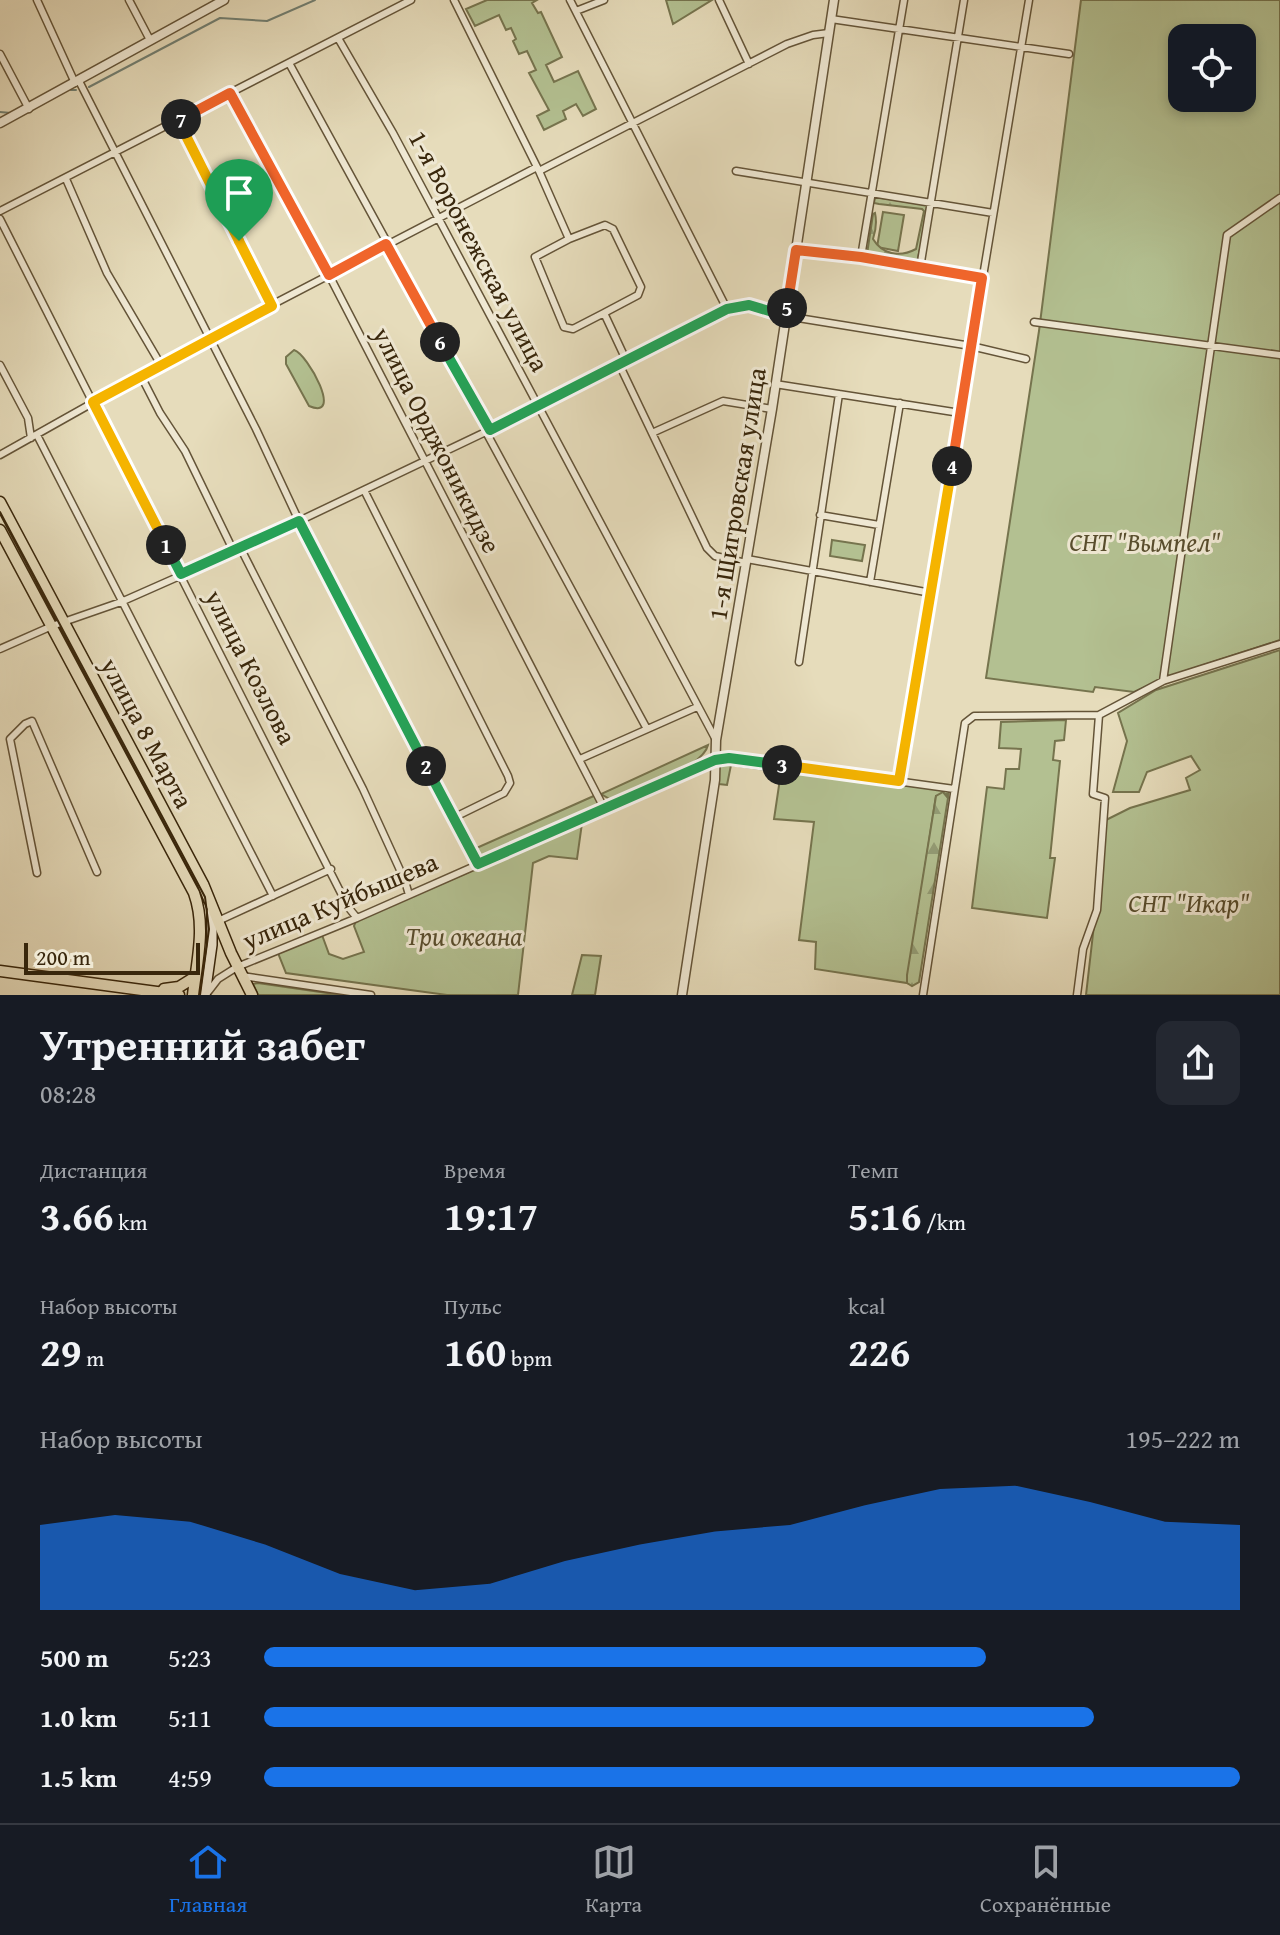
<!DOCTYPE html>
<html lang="ru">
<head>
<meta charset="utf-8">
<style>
	body { margin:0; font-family:"Gentium Book Plus",serif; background:#242831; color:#f1f3f6; height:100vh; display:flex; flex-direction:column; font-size:30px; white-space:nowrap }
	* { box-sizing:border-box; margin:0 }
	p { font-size:26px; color:#9ea1a6 }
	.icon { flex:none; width:44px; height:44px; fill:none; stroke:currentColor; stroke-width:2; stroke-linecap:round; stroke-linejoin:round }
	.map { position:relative; height:995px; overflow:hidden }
	.drawer { display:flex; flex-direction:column; background:#171b24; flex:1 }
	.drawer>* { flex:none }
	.controls { position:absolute; left:1168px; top:24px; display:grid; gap:16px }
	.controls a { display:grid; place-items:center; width:88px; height:88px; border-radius:16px; background:#171b24; box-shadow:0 4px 12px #0003; font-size:40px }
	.scale { position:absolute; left:24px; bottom:20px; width:176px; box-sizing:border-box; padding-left:8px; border:4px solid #39270c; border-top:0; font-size:22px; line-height:28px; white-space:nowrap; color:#39270c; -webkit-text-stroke:6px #efe8d3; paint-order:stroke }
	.pin { position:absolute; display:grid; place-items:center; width:68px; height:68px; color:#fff; margin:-82px -34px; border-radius:50% 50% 50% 0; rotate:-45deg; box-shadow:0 0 8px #0007 }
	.pin .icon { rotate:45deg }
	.km { position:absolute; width:40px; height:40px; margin:-20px; border-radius:50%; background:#222; color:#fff; font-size:22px; line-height:40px; text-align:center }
	.round { display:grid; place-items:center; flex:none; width:84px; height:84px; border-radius:16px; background:#242831 }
	.headline { display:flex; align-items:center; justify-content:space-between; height:136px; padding:0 40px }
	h1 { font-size:44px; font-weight:700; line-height:60px }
	.stats { display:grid; grid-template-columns:repeat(3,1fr); gap:12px; height:136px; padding:8px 40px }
	.stats div { display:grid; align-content:center }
	.stats b { font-size:40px; font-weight:700 }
	.stats small { font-size:22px; font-weight:400 }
	.stats p { font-size:22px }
	.chart { height:224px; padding:16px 40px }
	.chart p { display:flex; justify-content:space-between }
	.chart svg { width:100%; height:144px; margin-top:8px; fill:#1a73e8; opacity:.7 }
	ul { padding:0 40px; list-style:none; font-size:26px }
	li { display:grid; grid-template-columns:128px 96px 1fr; align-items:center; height:60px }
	li i { height:20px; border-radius:10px; background:#1a73e8 }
	.dock { display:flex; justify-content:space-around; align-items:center; height:112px; border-top:2px solid #363941; background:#171b24; font-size:22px; color:#9ea1a6 }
	.dock a { display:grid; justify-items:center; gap:4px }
	.dock .selected { color:#1a73e8 }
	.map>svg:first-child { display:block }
</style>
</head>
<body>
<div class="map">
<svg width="1280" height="995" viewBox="0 0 1280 995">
	<defs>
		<pattern id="forest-firs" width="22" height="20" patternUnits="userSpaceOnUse" patternTransform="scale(2)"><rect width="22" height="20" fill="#b3c091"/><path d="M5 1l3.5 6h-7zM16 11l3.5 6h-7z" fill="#939c75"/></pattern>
	</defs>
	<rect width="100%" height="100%" fill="#e6dcbb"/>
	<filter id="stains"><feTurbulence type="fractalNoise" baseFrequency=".0025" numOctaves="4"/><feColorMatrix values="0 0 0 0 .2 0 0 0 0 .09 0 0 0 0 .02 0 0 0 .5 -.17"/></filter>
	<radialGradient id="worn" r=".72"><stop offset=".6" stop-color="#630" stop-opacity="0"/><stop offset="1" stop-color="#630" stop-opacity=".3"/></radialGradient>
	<path fill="#b3c091" stroke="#76744e" stroke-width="2" fill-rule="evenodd" d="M487,0H537L532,3L538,13L541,12L562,57L546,65L554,82L578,71L596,109L583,116L576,104L563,111L566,119L544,130L537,116L549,110L529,73L536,70L527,51L519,54L513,41L516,39L511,28L506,30L499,15L475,26L466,9Z
		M666,0H712L673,24Z
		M1081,0H1280V640L1164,678L1134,692L1095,687L1093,692L986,678L1039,331ZM1182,38H1242V98H1182Z
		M883,212L904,215L898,251L877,247Z
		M294,350C308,354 344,421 309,406L286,364V357Z
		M832,540L865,545L862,561L830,556Z
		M1280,650V995H1086L1106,820L1130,808L1190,790L1186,778L1200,770L1191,756L1147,772L1139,792H1113L1127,741L1118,713L1156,690Z
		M1066,720L1064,740L1055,741L1053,760L1060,761L1050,858H1055L1047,918L972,908L987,787L1004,789L1006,769H1019L1021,749L999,748L1001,722Z
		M708,745C703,768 635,791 613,801L601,794Z
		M723,760L949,791L948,798L947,794L936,796L907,983L815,969L816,942L799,940L814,822L774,819L781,772L731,765L727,785L719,784V764Z
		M596,795L598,803L596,808L482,858L476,857L472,850Z
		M582,823L577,859L549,856L533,863L518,995H447L286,973L278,953L322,935L329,954L343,959L364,952L354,926L356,921Z
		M582,955L601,956L595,995H572Z
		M258,983L341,995H258L253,984Z"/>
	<path fill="url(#forest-firs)" stroke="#76744e" stroke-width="2" d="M875,197L927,205L929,209L917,262L867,254L873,214L875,213C877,222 876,230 873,239C882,254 899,258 916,249L924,211L922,209L879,204L874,203Z
		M943,792L948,798L919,982L912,986L907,983V975L936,796Z"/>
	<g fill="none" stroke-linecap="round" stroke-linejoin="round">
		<path stroke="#717f72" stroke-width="2" d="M89,87L220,18L267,21L315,0
			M71,90H76
			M0,112L11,113"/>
		<defs>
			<path id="minor" d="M37,0L75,83
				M129,0L150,40
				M454,0L539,171L569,239L605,225L613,229L641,287L638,295L604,313
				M570,0L727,309
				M719,0L749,64
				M576,11L604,0
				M831,19L1069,54
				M338,38L393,133L716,740
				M0,54L29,109
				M289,63L388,244
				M79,81L256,429L299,521L478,864
				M230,93L329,275L604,808
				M178,120L272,306
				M539,171L787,44L813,35L829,33
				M736,171L993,213
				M66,179L107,273L161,365
				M0,211L411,0
				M0,219L348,907L357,918
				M569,239L535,257L564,327L573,329L604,313L627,362
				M386,244L490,430
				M796,250L861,257L982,278
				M861,257L904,0
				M920,268L964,0
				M1034,322L1280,355
				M0,365L28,418L31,438
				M620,366L707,548L715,556L746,563
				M141,376L160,413L185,451L234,552
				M775,384L960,413
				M486,432L647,729
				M652,433L723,401L772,409
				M37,435L273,896
				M0,455L208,338L537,167
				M364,490L508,776L510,783L504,793L453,818
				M820,515L879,525
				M241,549L363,789L405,881L409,895
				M747,559L931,593
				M870,582L900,403
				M0,649L52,626L121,602L234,552L540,406L706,319L737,306L749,305L786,316L971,346L1026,359
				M799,662L839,394
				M1163,681L1227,235L1280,198
				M580,759L697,707
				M899,781L1029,0
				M37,873L10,739L25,724L32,721L97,872
				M218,921L331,869
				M242,976L371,995
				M208,992L218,979L237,967L357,918L715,760L729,758L954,789
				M923,995L965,723L974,716L1099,715L1163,681L1280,644
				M1077,995L1083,949L1097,910L1105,798L1093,794L1099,715"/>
			<path id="tertiary" d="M0,123L224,0
				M682,995L715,780L716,740L772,409L834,0"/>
			<path id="secondary" d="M205,995L212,945V911"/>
			<path id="primary" d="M0,502L203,884L231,953L252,995
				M0,530L194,893C206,926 197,961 193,995
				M0,971L179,995
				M164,989L179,987L195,977"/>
		</defs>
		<use href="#minor" stroke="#645438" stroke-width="9"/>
		<use href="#tertiary" stroke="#645438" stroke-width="11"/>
		<use href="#secondary" stroke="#39270c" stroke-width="12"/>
		<use href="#primary" stroke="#39270c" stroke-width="13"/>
		<use href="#minor" stroke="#efe8d3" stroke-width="6"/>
		<use href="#tertiary" stroke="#efe8d3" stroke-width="8"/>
		<use href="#secondary" stroke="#efe8d3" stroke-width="9"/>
		<use href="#primary" stroke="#e6dcbb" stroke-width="10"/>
		<path stroke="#39270c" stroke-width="2" d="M0,512L205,897L209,929L200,995"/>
	</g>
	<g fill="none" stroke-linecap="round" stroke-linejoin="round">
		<defs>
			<path id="split-1" d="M166,545L93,402L272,306L239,241"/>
			<path id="split-2" d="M166,545L181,574L299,521L426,766"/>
			<path id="split-3" d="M426,766L478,864L715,760L729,758L782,765"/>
			<path id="split-4" d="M782,765L899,781L952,466"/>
			<path id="split-5" d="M787,308L796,250L861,257L982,278L952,466"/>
			<path id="split-6" d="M440,342L490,430L727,309L749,305L786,316L787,308"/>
			<path id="split-7" d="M181,119L230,93L329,275L386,244L440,342"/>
			<path id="split-8" d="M181,119L178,120L239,241"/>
		</defs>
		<use href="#split-1" stroke="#fff" stroke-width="16"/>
		<use href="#split-2" stroke="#fff" stroke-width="16"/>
		<use href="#split-3" stroke="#fff" stroke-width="16"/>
		<use href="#split-4" stroke="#fff" stroke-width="16"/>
		<use href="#split-5" stroke="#fff" stroke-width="16"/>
		<use href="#split-6" stroke="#fff" stroke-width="16"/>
		<use href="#split-7" stroke="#fff" stroke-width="16"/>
		<use href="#split-8" stroke="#fff" stroke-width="16"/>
		<use href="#split-1" stroke="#f5b400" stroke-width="10"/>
		<use href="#split-2" stroke="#22a559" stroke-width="10"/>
		<use href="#split-3" stroke="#22a559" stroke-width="10"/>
		<use href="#split-4" stroke="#f5b400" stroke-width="10"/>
		<use href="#split-5" stroke="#f0652b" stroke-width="10"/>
		<use href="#split-6" stroke="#22a559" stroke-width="10"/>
		<use href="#split-7" stroke="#f0652b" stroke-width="10"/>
		<use href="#split-8" stroke="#f5b400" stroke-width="10"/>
	</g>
	<g text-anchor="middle" stroke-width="6" stroke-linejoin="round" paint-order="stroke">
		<g font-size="26" fill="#39270c" stroke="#efe8d3">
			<text transform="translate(479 251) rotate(62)" y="9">1-я Воронежская улица</text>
			<text transform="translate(437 440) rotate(63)" y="9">улица Орджоникидзе</text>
			<text transform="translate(737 494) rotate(-81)" y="9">1-я Щигровская улица</text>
			<text transform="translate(251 667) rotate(63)" y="9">улица Козлова</text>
			<text transform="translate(147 733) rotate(62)" y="9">улица 8 Марта</text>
			<text transform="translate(340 901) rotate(-23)" y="9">улица Куйбышева</text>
		</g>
		<g font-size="26" font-style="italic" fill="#584d2d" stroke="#efe8d3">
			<text x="1145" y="551">СНТ "Вымпел"</text>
			<text x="1189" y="912">СНТ "Икар"</text>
			<text x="464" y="945">Три океана</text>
		</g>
	</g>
	<rect width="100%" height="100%" filter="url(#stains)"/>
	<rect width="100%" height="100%" fill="url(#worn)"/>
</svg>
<div class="controls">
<a><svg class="icon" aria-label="locate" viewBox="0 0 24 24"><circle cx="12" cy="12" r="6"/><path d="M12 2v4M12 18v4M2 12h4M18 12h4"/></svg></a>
</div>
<div class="scale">200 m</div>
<div class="pin" style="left:239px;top:241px;background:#1e9e55"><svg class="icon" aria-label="arrive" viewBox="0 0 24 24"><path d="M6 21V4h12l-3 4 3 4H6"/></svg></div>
<b class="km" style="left:166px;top:545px">1</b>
<b class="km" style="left:426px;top:766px">2</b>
<b class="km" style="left:782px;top:765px">3</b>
<b class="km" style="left:952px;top:466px">4</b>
<b class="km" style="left:787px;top:308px">5</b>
<b class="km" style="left:440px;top:342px">6</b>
<b class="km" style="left:181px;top:119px">7</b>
</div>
<section class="drawer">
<div class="headline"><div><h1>Утренний забег</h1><p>08:28</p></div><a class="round"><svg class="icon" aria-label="share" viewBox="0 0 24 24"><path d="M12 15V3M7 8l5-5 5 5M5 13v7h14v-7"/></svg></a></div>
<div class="stats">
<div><p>Дистанция</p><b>3.66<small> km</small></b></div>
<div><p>Время</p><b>19:17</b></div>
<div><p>Темп</p><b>5:16<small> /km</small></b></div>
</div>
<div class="stats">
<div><p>Набор высоты</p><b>29<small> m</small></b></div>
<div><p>Пульс</p><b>160<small> bpm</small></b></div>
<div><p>kcal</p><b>226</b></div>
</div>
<div class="chart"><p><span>Набор высоты</span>195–222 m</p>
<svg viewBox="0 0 160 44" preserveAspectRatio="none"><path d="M0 44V18L10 15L20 17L30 24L40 33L50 38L60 36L70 29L80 24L90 20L100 18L110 12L120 7L130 6L140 11L150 17L160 18V44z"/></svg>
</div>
<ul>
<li><b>500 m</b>5:23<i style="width:74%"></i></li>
<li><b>1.0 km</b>5:11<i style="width:85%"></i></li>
<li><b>1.5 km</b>4:59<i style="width:100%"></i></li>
</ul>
</section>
<nav class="dock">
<a class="selected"><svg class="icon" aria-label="home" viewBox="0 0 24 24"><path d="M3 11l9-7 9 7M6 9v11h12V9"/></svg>Главная</a>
<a><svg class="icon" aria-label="map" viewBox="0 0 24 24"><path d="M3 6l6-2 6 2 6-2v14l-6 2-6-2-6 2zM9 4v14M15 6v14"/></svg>Карта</a>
<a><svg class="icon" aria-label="saved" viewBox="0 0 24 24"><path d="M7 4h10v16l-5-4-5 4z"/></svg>Сохранённые</a>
</nav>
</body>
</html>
